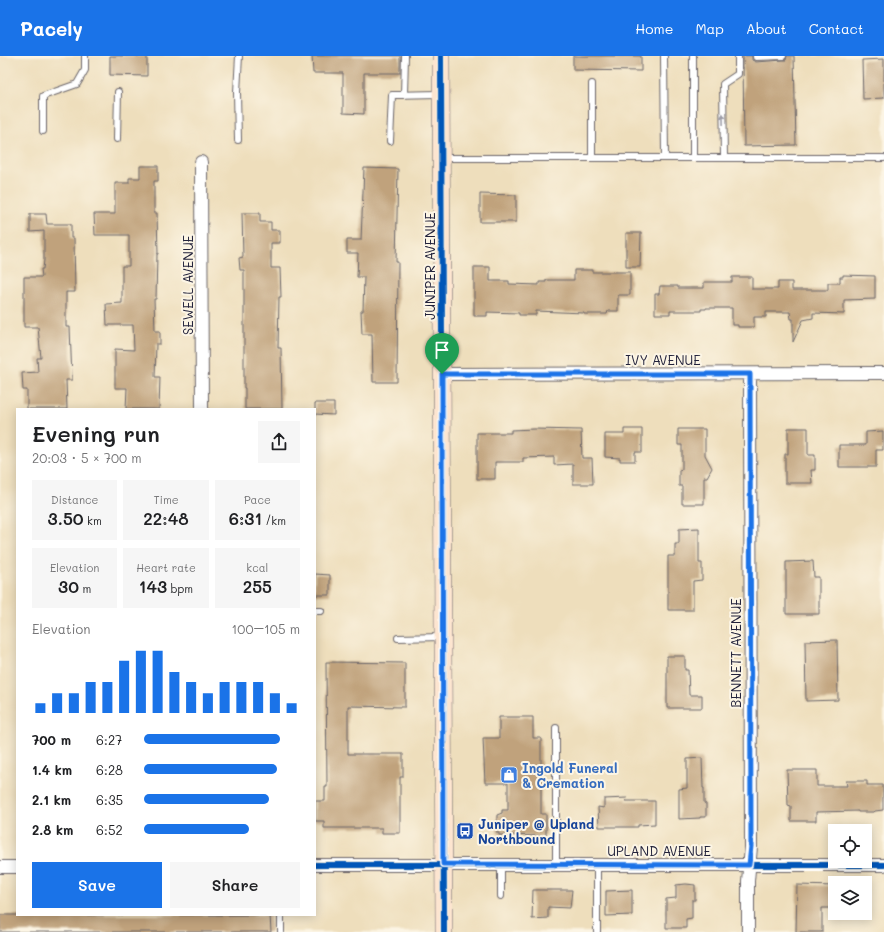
<!DOCTYPE html>
<html lang="en">
<head>
<meta charset="utf-8">
<style>
	body { margin:0; font-family:Mali,sans-serif; background:#f6f6f6; color:#202124; height:100vh; display:flex; flex-direction:column; font-size:15px; white-space:nowrap }
	* { box-sizing:border-box; margin:0 }
	p { font-size:13px; color:#757577 }
	.icon { flex:none; width:22px; height:22px; fill:none; stroke:currentColor; stroke-width:2; stroke-linecap:round; stroke-linejoin:round }
	.map { position:relative; flex:1; overflow:hidden }
	.panel { position:absolute; left:16px; top:352px; width:300px; height:508px; display:flex; flex-direction:column; background:#fff; border-radius:0px; box-shadow:0 2px 10px #0003 }
	.panel>* { flex:none }
	.controls { position:absolute; left:828px; top:768px; display:grid; gap:8px }
	.controls a { display:grid; place-items:center; width:44px; height:44px; border-radius:0px; background:#fff; box-shadow:0 2px 10px #0003; font-size:20px }
	.pin { position:absolute; display:grid; place-items:center; width:34px; height:34px; color:#fff; margin:-41px -17px; border-radius:50% 50% 50% 0; rotate:-45deg; box-shadow:0 0 4px #0007 }
	.pin .icon { rotate:45deg }
	.round { display:grid; place-items:center; flex:none; width:42px; height:42px; border-radius:0px; background:#f6f6f6 }
	.headline { display:flex; align-items:center; justify-content:space-between; height:68px; padding:0 16px }
	h1 { font-size:22px; font-weight:600; line-height:30px }
	.figures { display:grid; grid-template-columns:repeat(3,1fr); gap:6px; height:68px; padding:4px 16px }
	.figures div { display:grid; align-content:center; border-radius:0px; background:#f6f6f6; text-align:center }
	.figures b { font-size:17px; font-weight:600 }
	.figures small { font-size:11px; font-weight:400 }
	.figures p { font-size:11px }
	.chart { height:112px; padding:8px 16px }
	.chart p { display:flex; justify-content:space-between }
	.chart svg { width:100%; height:72px; margin-top:4px; stroke:#1a73e8; stroke-width:6 }
	.action { display:flex; gap:8px; margin-top:auto; padding:8px 16px }
	.action a { flex:1; height:46px; border-radius:0px; background:#1a73e8; color:#fff; font-size:16px; font-weight:600; line-height:46px; text-align:center }
	.action a+a { background:#f6f6f6; color:#202124 }
	ul { padding:0 16px; list-style:none; font-size:13px }
	li { display:grid; grid-template-columns:64px 48px 1fr; align-items:center; height:30px }
	li i { height:10px; border-radius:5px; background:#1a73e8 }
	header { display:flex; align-items:center; gap:24px; box-sizing:border-box; height:56px; padding:0 20px; background:#1a73e8; color:#fff }
	header strong { font-size:19px }
	nav { display:flex; gap:22px; margin-inline-start:auto; font-size:14px }
	.map>svg:first-child { display:block }
</style>
</head>
<body>
<header>
<strong>Pacely</strong>
<nav><a>Home</a><a>Map</a><a>About</a><a>Contact</a></nav>
</header>
<div class="map">
<svg width="884" height="876" viewBox="0 0 884 876">
	<rect width="100%" height="100%" fill="#fcf5e5"/>
	<filter id="ink" filterUnits="userSpaceOnUse"><feTurbulence type="fractalNoise" baseFrequency=".025" numOctaves="2"/><feDisplacementMap in="SourceGraphic" scale="8" xChannelSelector="R" yChannelSelector="G"/><feConvolveMatrix kernelMatrix="1 2 1 2 8 2 1 2 1" color-interpolation-filters="sRGB"/></filter>
	<filter id="wash" filterUnits="userSpaceOnUse"><feTurbulence type="fractalNoise" baseFrequency=".012" numOctaves="4" result="noise"/><feDisplacementMap in="SourceGraphic" scale="16" xChannelSelector="R" yChannelSelector="G"/><feGaussianBlur stdDeviation="0.9" result="paint"/><feColorMatrix in="noise" values="0 0 0 0 0 0 0 0 0 0 0 0 0 0 0 0 0 1.4 0 .05"/><feComposite in="paint" operator="in"/></filter>
	<g filter="url(#wash)">
		<rect width="100%" height="100%" fill="#eedebc"/>
		<g id="blocks">
			<path fill="#c0a27b" d="M110,0H147V20L110,19Z
				M312,0H400V17H364V58L343,57V17H313Z
				M573,0H641V15L573,14Z
				M743,0H752V4L756,6L783,4H786L787,0H794L796,89L744,90Z
				M884,3V42L863,43L862,4Z
				M140,110H158V125H154V157H157L158,198H157L156,243H154L155,275H160V288H156L155,321H160L159,353H126L127,332H115V293L134,294L133,269H107L106,248L122,247V210H129V179H95L94,158H115V127H129V122H140Z
				M364,112L398,113L396,206H398L397,326H373L372,278H362L361,255H363L364,221H357L358,197H347V184H361Z
				M480,138L516,139V166H480Z
				M242,157H260V166H271V174H280V187H271V212H280L281,241H279L278,292H281L282,353H245V332H244V214H240L239,202L243,201Z
				M30,158H46L47,168H71V182H74L75,236H66V271H70L72,324H66L67,353H27V334H23L22,317L38,316L37,302H41L38,271H24V221H42L41,213H43L44,204V175L30,176Z
				M626,177H641L640,211H626Z
				M474,211H490V225H509V228L539,229V226H546V224H574V214H592V216H630V239H618V255H608L607,258H584V257L536,255V259H519V257L487,256V260H474Z
				M843,219L875,220V243L844,244V258L813,257V262L803,264L793,286V263H791L790,256H766V261H754V271H738V269H732V252H706V253H701V255H670V258H655V238H659L660,230H678V232H704V226H732V221H752V233H778V226H792V234H828V227H840V221H843Z
				M315,347H334V359L315,358Z
				M788,372H808V399H815V414H811L812,427H785V398H788Z
				M534,373L581,374L582,402H592L593,428H573V408L554,409V401L523,402V406H495V423H477V377H511V374Z
				M624,373H642V396H635V405H620V402L605,401V378H624Z
				M678,373H705V399L712,412L707,421H704V448H682V430H679V414L682,413V389H678Z
				M883,375V394H876V411H839V389H866V376Z
				M699,472V507H702V524L693,525V554H668V500H675V488H679V473Z
				M813,505L814,521H819V558H786V506Z
				M315,518L330,519V539H315Z
				M837,584L838,644L806,645L805,585Z
				M667,600H685V614H688L689,639H702V652H667Z
				M326,606L405,607V651L348,650V698H403V721H400V777H382V772H324V765H315V745H325V731H327Z
				M499,661H533V682H541V758H546V780L499,779V777H497V759L502,757V754H508V727H485L483,682H499Z
				M702,702L703,732H704V747L706,748V761H700V762L679,763V733L687,732V703Z
				M787,714H817V730H847L846,725H867V729H883V754L875,755L874,756H858V755L816,756V765H791V750L788,749Z
				M627,742L626,745H655V768L638,769V771H599L598,751L604,752V743Z
				M686,828L695,829V844H692V862L686,863V872H666V843L676,842V829Z
				M797,829L835,830V852H822V876H796Z
				M533,834H572L570,852L548,851V862L532,863Z
				M632,834V859L606,860V835Z
				M0,859H270L271,876H0Z"/>
		</g>
	</g>
	<g filter="url(#ink)">
		<use href="#blocks" fill-opacity="0" stroke="#696468" stroke-width="1"/>
		<g fill="none" stroke-linecap="round" stroke-linejoin="round">
			<defs>
				<path id="lane" d="M664,0L665,102
					M693,0V102
					M756,0V1L783,0
					M592,28V102
					M404,39L405,0
					M43,75V40L77,28L85,14V0
					M117,83L118,36
					M238,84L237,36L239,0
					M390,85L392,39L439,38
					M443,102H884
					M724,102L723,28L738,18V0
					M315,555H321
					M398,582L441,581
					M556,809V672
					M597,809V876
					M501,840V809
					M281,876V859"/>
				<path id="street" d="M201,106L202,353
					M442,318L884,317
					M315,809H884
					M0,811H17
					M748,876V825L751,791L750,318"/>
				<path id="secondary" d="M441,0L444,876"/>
			</defs>
			<use href="#lane" stroke="#696468" stroke-width="8"/>
			<use href="#street" stroke="#696468" stroke-width="14"/>
			<use href="#secondary" stroke="#696468" stroke-width="18"/>
			<use href="#lane" stroke="#fff" stroke-width="6"/>
			<use href="#street" stroke="#fff" stroke-width="12"/>
			<use href="#secondary" stroke="#fde5d0" stroke-width="17"/>
			<defs>
				<path id="cycleway" d="M441,0L444,876
					M315,809H884"/>
			</defs>
			<use href="#cycleway" stroke="#fcf5e5" stroke-width="8"/>
			<use href="#cycleway" stroke="#0057b8" stroke-width="6"/>
		</g>
		<defs><path id="oneway-solid" d="M-6-.8H1V-3.2L6.5 0L1 3.2V.8H-6Z"/></defs>
		<use fill="#9c9ca7" href="#oneway-solid" transform="translate(723 63) rotate(-91)"/>
	</g>
	<g fill="none" stroke-linecap="round" stroke-linejoin="round" filter="url(#ink)">
		<defs>
			<path id="route" d="M442,318H750L751,790L749,809L443,808Z"/>
		</defs>
		<use href="#route" stroke="#fff" stroke-width="8"/>
		<use href="#route" stroke="#1a73e8" stroke-width="5"/>
	</g>
	<defs>
		<symbol id="shop-square" viewBox="-11 -11 22 22"><rect x="-9" y="-9" width="18" height="18" rx="4" fill="#3f7fe0" stroke="#fcf5e5"/><path d="M-5-2.5h2.3a2.7 3.5 0 0 1 5.4 0H5L5.5 6h-11ZM-1.5-2.5h3a1.5 2.3 0 0 0-3 0Z" fill="#fff"/></symbol>
		<symbol id="bus-square" viewBox="-11 -11 22 22"><rect x="-9" y="-9" width="18" height="18" rx="4" fill="#1a4fb4" stroke="#fcf5e5"/><path d="M-5-6H5V4H4V6H2V4H-2V6H-4V4H-5ZM-3.5-4V0h7V-4ZM-3.5 1.2v1.5H-2V1.2ZM2 1.2v1.5H3.5V1.2Z" fill="#fff"/></symbol>
	</defs>
	<g fill-rule="evenodd">
		<use href="#shop-square" x="499" y="709" width="20" height="20"/>
		<use href="#bus-square" x="455" y="765" width="20" height="20"/>
	</g>
	<g text-anchor="middle" stroke-width="4" stroke-linejoin="round" paint-order="stroke">
		<g font-size="13" fill="#22223b" stroke="#fcf5e5">
			<text transform="translate(430 210) rotate(-90)" y="5">JUNIPER AVENUE</text>
			<text transform="translate(188 229) rotate(-90)" y="5">SEWELL AVENUE</text>
			<text x="663" y="309">IVY AVENUE</text>
			<text transform="translate(736 597) rotate(-90)" y="5">BENNETT AVENUE</text>
			<text x="659" y="800">UPLAND AVENUE</text>
		</g>
		<g font-size="13" font-weight="bold" fill="#366cbe" stroke="#fcf5e5" text-anchor="start">
			<text x="522" y="717">Ingold Funeral<tspan x="522" dy="15">&amp; Cremation</tspan></text>
		</g>
		<g font-size="13" font-weight="bold" fill="#164399" stroke="#fcf5e5" text-anchor="start">
			<text x="478" y="773">Juniper @ Upland<tspan x="478" dy="15">Northbound</tspan></text>
		</g>
	</g>
</svg>
<div class="controls">
<a><svg class="icon" aria-label="locate" viewBox="0 0 24 24"><circle cx="12" cy="12" r="6"/><path d="M12 2v4M12 18v4M2 12h4M18 12h4"/></svg></a>
<a><svg class="icon" aria-label="layers" viewBox="0 0 24 24"><path d="M12 4l9 5-9 5-9-5zM3 14l9 5 9-5"/></svg></a>
</div>
<div class="pin" style="left:442px;top:318px;background:#1e9e55"><svg class="icon" aria-label="arrive" viewBox="0 0 24 24"><path d="M6 21V4h12l-3 4 3 4H6"/></svg></div>
<section class="panel">
<div class="headline"><div><h1>Evening run</h1><p>20:03 · 5 × 700 m</p></div><a class="round"><svg class="icon" aria-label="share" viewBox="0 0 24 24"><path d="M12 15V3M7 8l5-5 5 5M5 13v7h14v-7"/></svg></a></div>
<div class="figures">
<div><p>Distance</p><b>3.50<small> km</small></b></div>
<div><p>Time</p><b>22:48</b></div>
<div><p>Pace</p><b>6:31<small> /km</small></b></div>
</div>
<div class="figures">
<div><p>Elevation</p><b>30<small> m</small></b></div>
<div><p>Heart rate</p><b>143<small> bpm</small></b></div>
<div><p>kcal</p><b>255</b></div>
</div>
<div class="chart"><p><span>Elevation</span>100–105 m</p>
<svg viewBox="0 0 160 44" preserveAspectRatio="none"><path d="M5 44V38M15 44V32M25 44V32M35 44V25M45 44V25M55 44V12M65 44V6M75 44V6M85 44V19M95 44V25M105 44V32M115 44V25M125 44V25M135 44V25M145 44V32M155 44V38"/></svg>
</div>
<ul>
<li><b>700 m</b>6:27<i style="width:87%"></i></li>
<li><b>1.4 km</b>6:28<i style="width:85%"></i></li>
<li><b>2.1 km</b>6:35<i style="width:80%"></i></li>
<li><b>2.8 km</b>6:52<i style="width:67%"></i></li>
</ul>
<div class="action"><a>Save</a><a>Share</a></div>
</section>
</div>
</body>
</html>
